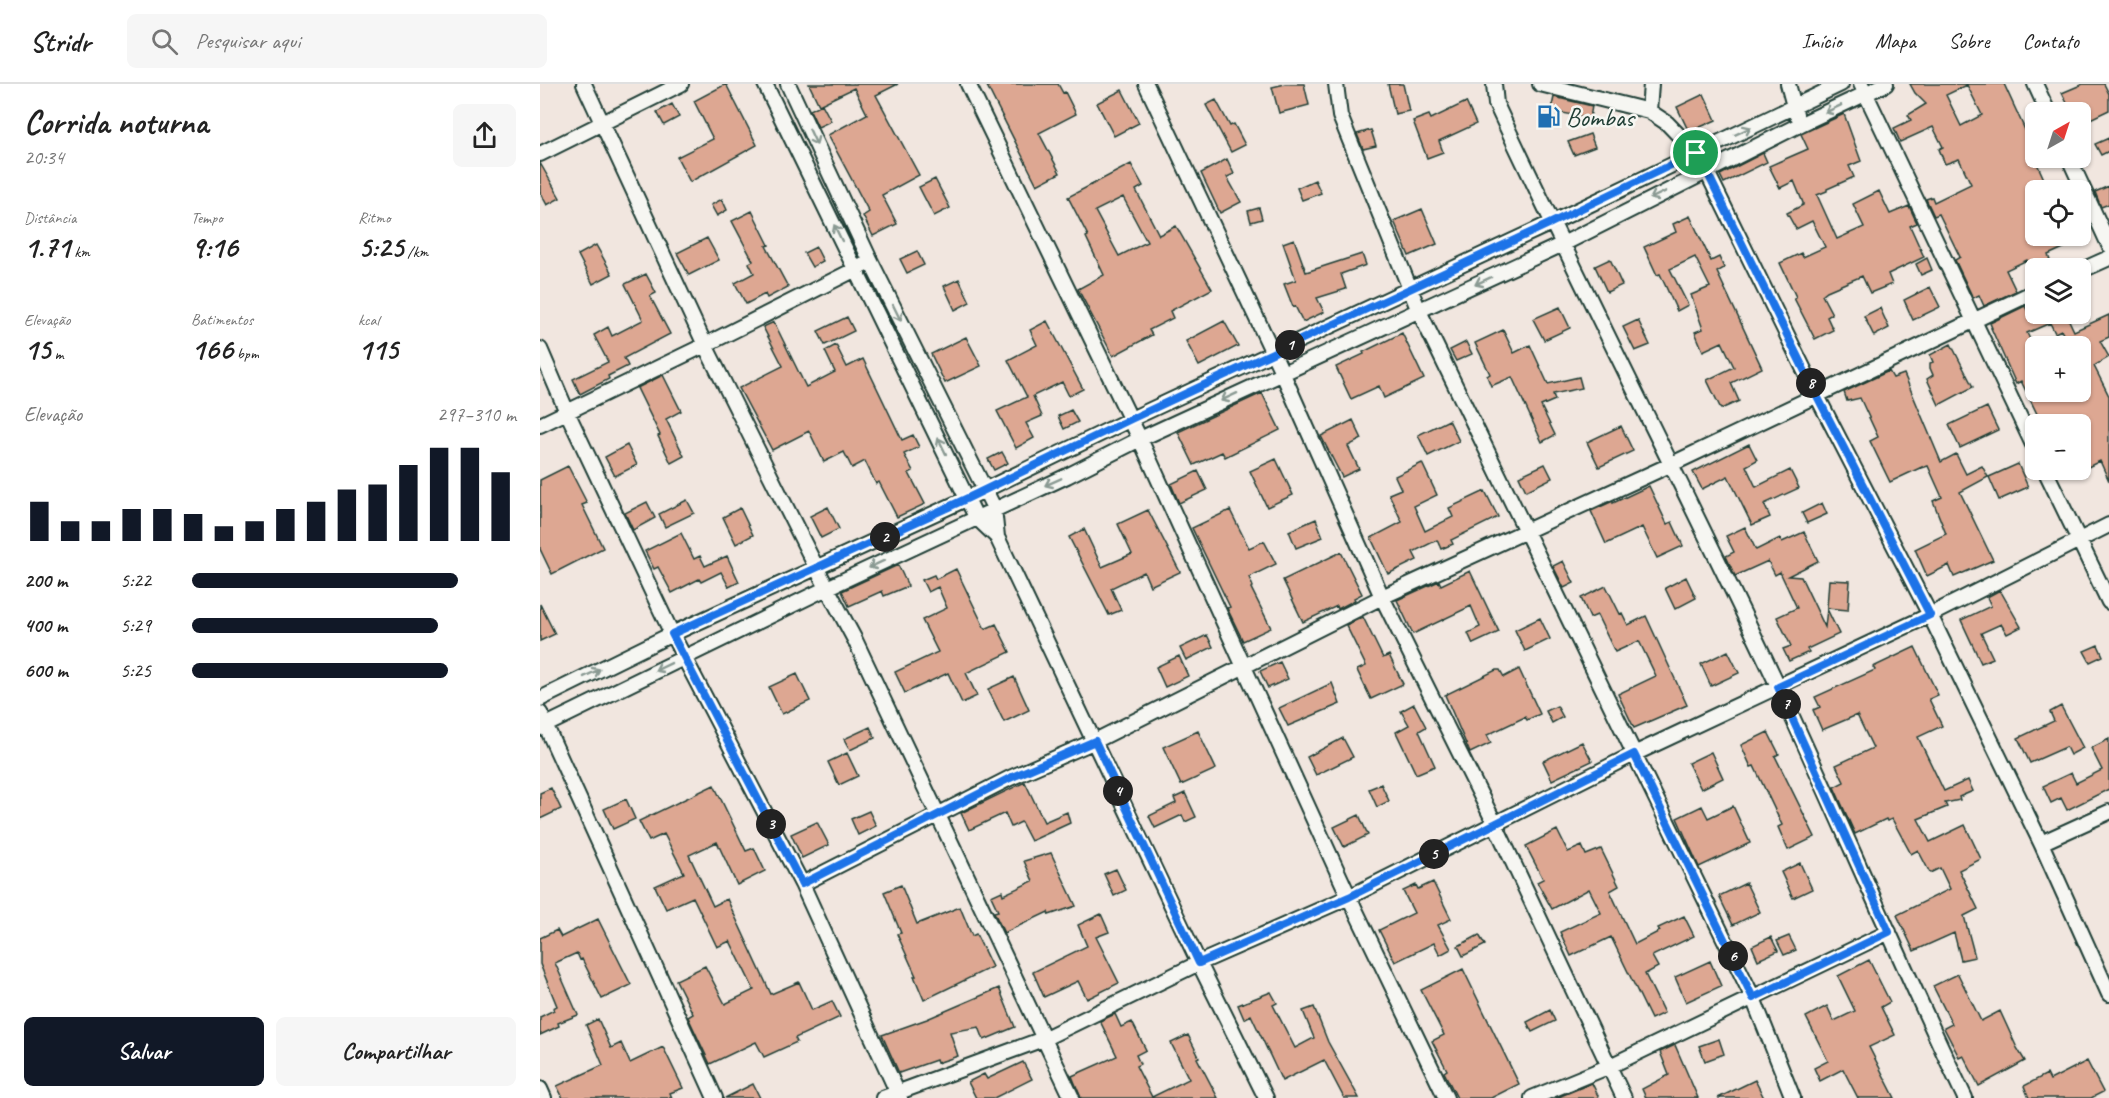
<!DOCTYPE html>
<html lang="pt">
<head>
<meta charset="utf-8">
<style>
	body { margin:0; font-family:Caveat,sans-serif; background:#f6f6f6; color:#222; height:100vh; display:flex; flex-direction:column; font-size:22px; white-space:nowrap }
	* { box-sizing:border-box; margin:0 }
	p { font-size:20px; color:#767676 }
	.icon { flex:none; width:33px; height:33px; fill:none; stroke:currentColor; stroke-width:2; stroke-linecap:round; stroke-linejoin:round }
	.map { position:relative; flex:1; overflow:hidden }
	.sheet { display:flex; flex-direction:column; background:#fff; width:540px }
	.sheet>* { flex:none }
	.needle { width:39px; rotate:39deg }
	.controls { position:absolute; left:1485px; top:18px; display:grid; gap:12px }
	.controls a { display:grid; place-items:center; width:66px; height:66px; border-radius:9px; background:#fff; box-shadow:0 2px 4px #0004; font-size:30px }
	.pin { position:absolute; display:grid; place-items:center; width:51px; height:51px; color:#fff; margin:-26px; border:3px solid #fff; border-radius:50%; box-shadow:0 2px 6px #0007 }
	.km { position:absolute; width:30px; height:30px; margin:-15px; border-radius:50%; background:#222; color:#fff; font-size:16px; line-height:30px; text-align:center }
	.round { display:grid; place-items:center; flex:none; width:63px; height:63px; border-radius:9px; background:#f6f6f6 }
	.head { display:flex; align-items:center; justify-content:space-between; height:102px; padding:0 24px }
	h1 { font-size:33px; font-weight:700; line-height:45px }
	.metrics { display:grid; grid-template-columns:repeat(3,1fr); gap:9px; height:102px; padding:6px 24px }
	.metrics div { display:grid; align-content:center }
	.metrics b { font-size:30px; font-weight:700 }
	.metrics small { font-size:16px; font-weight:400 }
	.metrics p { font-size:16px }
	.chart { height:168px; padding:12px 24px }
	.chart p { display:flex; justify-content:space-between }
	.chart svg { width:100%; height:108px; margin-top:6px; stroke:#111827; stroke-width:6 }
	.action { display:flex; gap:12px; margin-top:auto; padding:12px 24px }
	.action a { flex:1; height:69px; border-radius:9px; background:#111827; color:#fff; font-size:24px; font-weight:700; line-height:69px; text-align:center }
	.action a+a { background:#f6f6f6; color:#222 }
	ul { padding:0 24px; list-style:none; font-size:20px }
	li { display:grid; grid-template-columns:96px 72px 1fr; align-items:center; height:45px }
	li i { height:15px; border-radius:8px; background:#111827 }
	header { display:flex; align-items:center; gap:36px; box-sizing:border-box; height:84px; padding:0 30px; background:#fff; border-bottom:2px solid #e0e0e0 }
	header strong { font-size:28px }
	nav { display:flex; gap:33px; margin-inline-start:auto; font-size:21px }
	.search { width:420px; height:54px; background:#f6f6f6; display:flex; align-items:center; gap:15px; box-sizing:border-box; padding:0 21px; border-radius:9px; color:#767676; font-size:22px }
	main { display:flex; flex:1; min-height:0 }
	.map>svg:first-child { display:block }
</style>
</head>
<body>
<header>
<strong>Stridr</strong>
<div class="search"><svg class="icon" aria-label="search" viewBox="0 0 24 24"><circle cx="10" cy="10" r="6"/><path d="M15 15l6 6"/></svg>Pesquisar aqui</div>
<nav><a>Início</a><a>Mapa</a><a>Sobre</a><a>Contato</a></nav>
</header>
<main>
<section class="sheet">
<div class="head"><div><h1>Corrida noturna</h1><p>20:34</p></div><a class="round"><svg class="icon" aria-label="share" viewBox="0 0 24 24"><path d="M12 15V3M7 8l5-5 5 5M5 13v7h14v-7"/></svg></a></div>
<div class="metrics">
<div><p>Distância</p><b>1.71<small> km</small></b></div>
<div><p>Tempo</p><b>9:16</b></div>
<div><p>Ritmo</p><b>5:25<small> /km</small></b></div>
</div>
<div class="metrics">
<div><p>Elevação</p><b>15<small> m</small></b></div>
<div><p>Batimentos</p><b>166<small> bpm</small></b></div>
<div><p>kcal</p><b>115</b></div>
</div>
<div class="chart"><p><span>Elevação</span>297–310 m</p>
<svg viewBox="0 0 160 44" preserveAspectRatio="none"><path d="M5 44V28M15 44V36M25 44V36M35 44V31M45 44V31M55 44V33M65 44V38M75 44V36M85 44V31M95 44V28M105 44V23M115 44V21M125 44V13M135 44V6M145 44V6M155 44V16"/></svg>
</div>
<ul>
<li><b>200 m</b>5:22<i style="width:82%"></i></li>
<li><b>400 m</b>5:29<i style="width:76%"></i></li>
<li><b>600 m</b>5:25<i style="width:79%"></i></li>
</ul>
<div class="action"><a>Salvar</a><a>Compartilhar</a></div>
</section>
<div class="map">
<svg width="1569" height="1014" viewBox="0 0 1569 1014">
	<rect width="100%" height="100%" fill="#f1e6df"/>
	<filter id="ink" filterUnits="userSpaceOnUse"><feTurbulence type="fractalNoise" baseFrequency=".0167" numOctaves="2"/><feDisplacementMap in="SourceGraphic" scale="12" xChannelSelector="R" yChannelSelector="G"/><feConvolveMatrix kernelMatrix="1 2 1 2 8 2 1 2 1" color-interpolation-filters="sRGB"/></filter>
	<g filter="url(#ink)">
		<path fill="#dda792" stroke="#1f3d34" stroke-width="1.5" fill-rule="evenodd" d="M186,0L217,61L150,98L137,73L173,55L154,17Z
			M269,0H358L336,11L379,91L342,111L357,140L333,152L323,132L329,128L288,51L327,30L314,4L279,21Z
			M446,0H518L523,9L525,8L536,30L499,49L520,89L497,101Z
			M745,0H764L769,21L739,29L732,3Z
			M848,0H863L869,27L855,30Z
			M1370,0H1464L1492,61L1489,62L1509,106H1496V152H1550L1508,171L1511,179L1496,184L1492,188L1487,176L1466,186L1476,207L1444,222L1439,211L1433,214L1415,176L1420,173L1399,130L1394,132L1386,115L1392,113L1394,118L1431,100L1419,75L1405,80L1399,65L1403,63L1393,43L1360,58L1354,44L1371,36L1368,31L1386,20L1375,9ZM1427,1L1442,31L1421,42L1406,11Z
			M1543,0H1564L1569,10V26L1542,39L1540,28H1537L1532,19L1528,21L1522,9Z
			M582,6L599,39L574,52L557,19Z
			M1164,10L1176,36L1149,48L1137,23Z
			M1014,13L1052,22L1050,34L1011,27Z
			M676,16L690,42L694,40L705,61L691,68L666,21Z
			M926,18L936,40L899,57L903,68L887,74L873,37L889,31L891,35Z
			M132,20L139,33L124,41L117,28Z
			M282,20L291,37L278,43L270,26Z
			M1304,30L1321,77L1309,82L1314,93L1287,105V107L1277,111L1297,155L1324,143L1313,120L1339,107L1350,130L1369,122L1377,139L1370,142L1384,173L1348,190L1352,200L1330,209L1322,192L1287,207L1282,211L1292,230L1287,233L1293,246L1275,255L1254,214L1256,213L1240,179L1261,169L1263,173L1285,163L1272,137L1256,145L1247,129L1263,121V119L1254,97L1240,104L1229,82L1268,65L1261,50Z
			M831,46L836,62L823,65L817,50Z
			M1050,50L1055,63L1034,71L1028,58Z
			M1569,54V67L1561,71L1555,60Z
			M1223,69L1227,78L1184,99L1180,91Z
			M687,75L694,90L687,93L701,118L680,129L661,89Z
			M0,79L20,114L7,121L0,108Z
			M591,80L603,102L596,106L619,151L636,142L672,205L630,227L633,234L609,246L612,251L573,272L538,205L564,191L546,153L548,152L528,113ZM583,113L607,158L579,172L555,127Z
			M395,95L410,124L394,132L379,103Z
			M775,96L781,109L762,116L757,104Z
			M1569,102V120L1561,123L1555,108Z
			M182,115L187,126L177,132L171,121Z
			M719,124L722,135L711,138L708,127Z
			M882,125L897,160L869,172L854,137Z
			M212,127L229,161L226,162L248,203L227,214L225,210L206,220L195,199L214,189L209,179L213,177L192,137Z
			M1150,132L1171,177L1179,173L1184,184L1177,188L1222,284L1191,299L1199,317L1181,325L1167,296L1194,283L1182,258L1163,267L1155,248L1163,245L1151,211L1170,203L1155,173L1130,185L1148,221L1137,227L1120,190L1117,191L1104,163L1136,148L1133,140Z
			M167,154L179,176L149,191L137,169Z
			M754,155L766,188L822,170L826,181L801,190L806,205L777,214L784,228L763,238L755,222L753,223L744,200L756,196L743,159Z
			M56,161L72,190L53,200L38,171Z
			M276,163L283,177L272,183L264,169Z
			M377,167L384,181L367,189L360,175Z
			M1387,174L1392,186L1381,191L1376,180Z
			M1070,175L1082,201L1067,208L1055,182Z
			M106,190L116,209L110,212L130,250L84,274L88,282L68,292L69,295L40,310L33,295L68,278L54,251L68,243L72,252L103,236L85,200Z
			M419,195L430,218L415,226L404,202Z
			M1390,203L1400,223L1373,236L1364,216Z
			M1485,222L1489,230H1533L1527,232L1534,247L1569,231V253L1560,257L1569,273L1554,282L1569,312V397L1560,377L1540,387V340H1502L1481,297L1476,300L1451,244H1452L1450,239ZM1510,239L1515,249L1521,246L1529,262H1540V308H1496V268L1487,249Z
			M1020,223L1030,244L1004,256L993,235Z
			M1340,224L1349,244L1334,252L1324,232Z
			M307,233L314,247L285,261L278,247Z
			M1098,236L1110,261L1095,267L1083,243Z
			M507,237L543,305L529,312L522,298L493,312L502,332L486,339L494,354L476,364L457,327L487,313L468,276L497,261L490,246Z
			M684,237L698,262L659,282L646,257Z
			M234,238L266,303L295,288L285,267L296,261L307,283L323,275L362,356L373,351L379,363L364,370L373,387L369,389L385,420L357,433L339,398L336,400L325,377L312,384L304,368L284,378L269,347L232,366L199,304L243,282L223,243Z
			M963,246L974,269L990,261L1008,300L1039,293L1042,304L1013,310L1015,316L1001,322L1015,351L1002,358L972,293L951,302L947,292L950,290L935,259Z
			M862,249L884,295L844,314L839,302L811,315L796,283L824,270L823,268Z
			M426,253L441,282L405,299L391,270Z
			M926,258L932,270L916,277L910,266Z
			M1411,260L1433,303L1399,321L1387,295L1393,291L1390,284V279L1393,278L1390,271Z
			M1349,287L1353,294L1364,290L1401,378L1416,370L1426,390L1442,382L1448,393L1420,408L1453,476L1414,493L1409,481L1387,492L1375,465L1406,450L1393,417L1402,413L1388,382L1382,384V383L1350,398L1330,357L1338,353L1320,314L1307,317L1304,308Z
			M123,291L141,327L126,335L144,372L131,379L118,352L120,351L97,304Z
			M722,309L740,346L685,373L682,368L654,381L638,348Z
			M1447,323L1458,346L1420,364L1409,341Z
			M531,326L538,338L524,345L518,332Z
			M813,336L822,355L808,362L819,385L802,393L781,352Z
			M909,336L919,357L888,372L878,351Z
			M1081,342L1093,367L1059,383L1047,358Z
			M1209,360L1217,376L1206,382L1216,403L1250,386L1259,404L1224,420L1230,433L1212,441L1188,392L1162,405L1153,388Z
			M87,361L97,381L75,392L65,373Z
			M462,368L468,379L454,386L448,375Z
			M736,375L753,411L727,423L710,387Z
			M882,379L897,411L874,422L885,447L913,433L909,424L945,407L958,433L911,456L913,460L901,465L897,456L873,468L877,476L848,490L831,454L862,438L849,410L861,405L855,392Z
			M1005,380L1012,394L986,407L979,392Z
			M1478,380L1488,403L1459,416L1449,393Z
			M28,382L47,419L42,421L63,464L12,490L0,465V396Z
			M658,387L667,406L639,419L631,400Z
			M1109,402L1127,440L1132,438L1143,462L1117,474L1102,443L1066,460L1051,427L1073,417V419Z
			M147,416L154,429L125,443L119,430Z
			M107,418L115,434L93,446L85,429Z
			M1282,419L1287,430L1267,439L1262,429Z
			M288,423L299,445L281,454L270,432Z
			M200,424L213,451L196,460L183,433Z
			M608,426L640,488L610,502L604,488L571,504L581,526L569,531L529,453L544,445L562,483L592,470L578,440Z
			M690,426L709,464L724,457L736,480L709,493L713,503L711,504L731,544L703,557L687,524L690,523L652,444Z
			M776,435L783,453L756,464L749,447Z
			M1205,443L1216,466L1240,454L1242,458L1264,448L1278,477L1248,492L1261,493L1285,543L1287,525L1299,550L1267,565L1269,568L1249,577L1243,565L1251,562L1237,533L1257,524L1240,488L1235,491L1228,477L1195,492L1186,472L1194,468L1186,452Z
			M141,449L154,475L160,472L165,482L187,472L199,498L189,503L181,488L161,498L159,495L132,509L118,483L114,485L105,467Z
			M801,468L822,510L814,514L815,516L798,525L797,522L763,538L743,496Z
			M1023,477L1034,499L1024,504L1013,482Z
			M358,481L368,502L344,512L342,507L309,522L302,507Z
			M416,485L445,545L456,540L470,568L426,589L437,612L422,619L408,589L365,609L355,588L398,568L382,536L407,524L398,503L388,508L382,496L394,491L396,495Z
			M930,487L959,548L933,560L928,549L940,543L931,522L873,550L857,516L899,497L901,501Z
			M1146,493L1156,514L1135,525L1125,504Z
			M1289,496L1310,497L1308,526L1287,524Z
			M1066,502L1080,530L1082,529L1088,541L1106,532L1147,621L1094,644L1078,610L1116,592L1099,557L1075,568L1057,531L1050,534L1041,514Z
			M1460,506L1481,543L1467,550L1461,540L1441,549L1453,574L1441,579L1421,536L1451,522L1447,513Z
			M0,520L15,550L0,557Z
			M823,533L843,574L849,571L863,600L831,615L817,586L826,582L806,541Z
			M1000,534L1010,555L985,567L975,546Z
			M667,551L673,563L646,576L640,564Z
			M1558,561L1563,572L1550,578L1544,567Z
			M1375,563L1398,611L1389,615L1402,642L1378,653L1404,707L1428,696L1433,707L1419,713L1420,716L1405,719L1407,723L1378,735L1390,758L1425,741L1441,775L1419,786L1438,825L1424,832L1435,873L1421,876L1414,849L1374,867L1357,831L1410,805L1400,784L1390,789L1378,766L1371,770L1352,735L1347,737L1346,735L1315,750L1294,703L1304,698L1296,681L1333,664L1317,631L1282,646L1273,626L1280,623L1275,613L1335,586L1333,583Z
			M1188,567L1199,589L1171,602L1161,580Z
			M639,572L648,592L625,603L616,583Z
			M740,578L748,595L728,604L720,587Z
			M979,585L1000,630L987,636L985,633L947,651L951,659L930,669L905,611L956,586H960L964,593Z
			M257,590L270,617L242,630L229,603Z
			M474,593L489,626L464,638L448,605Z
			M792,599L800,620L748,642L739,624Z
			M874,620L886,643L879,647L895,682L876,690L856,648L869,641L861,627Z
			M1017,622L1023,633L1012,639L1006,627Z
			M1521,622L1543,664L1530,671L1526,663L1490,679L1478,654L1514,637L1510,628Z
			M330,643L335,654L310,666L304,655Z
			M658,647L676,685L641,701L623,663Z
			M1228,648L1239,670L1235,672L1275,753L1248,766L1238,743L1242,741L1214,682L1211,683L1201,661Z
			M803,654L813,673L776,691L767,673Z
			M1569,655V705L1527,726L1521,714L1511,719L1503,702L1531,689L1536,699L1562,686L1551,664Z
			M1042,658L1052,677L1012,696L1003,677Z
			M1171,668L1183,694L1161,705L1148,679Z
			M307,669L318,692L299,701L288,678Z
			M485,698L504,738L527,728L530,739L491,757L481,738L471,743L465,729L429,746L421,729Z
			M841,700L849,717L837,723L829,705Z
			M174,701L206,767L214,764L225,787L197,801L177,758L149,771L173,822L187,815L231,910L259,898L272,926L292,917L300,933L255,954L257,958L224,973L216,958L170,980L148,933L153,930L136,896L165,882L185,920L214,906L190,857L177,863L153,813L126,825L115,802L144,789L124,750L109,757L99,737Z
			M11,704L21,725L0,735V709Z
			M645,709L656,733L645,738L642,731L615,744L609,732L636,719L634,714Z
			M86,715L95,735L73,745L64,725Z
			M1162,722L1168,734L1193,722L1210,759L1159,783L1137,734Z
			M329,727L336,742L318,751L311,735Z
			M819,731L828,751L804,763L794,743Z
			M277,738L289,761L262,774L251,750Z
			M1017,746L1028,768L1042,762L1046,771L1061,765L1079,802L1070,807L1095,860L1120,847L1118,844L1144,832L1154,852L1112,872L1118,883L1105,890L1124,929L1111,935L1071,853L1031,872L1020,848L1061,829L1049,805L1012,825L997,798L1003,795L986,762Z
			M511,769L536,822L509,831L508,828L464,849L454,828L458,827L451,812L462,807L463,811L493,797L484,777Z
			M1260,779L1272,805L1253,814L1241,788Z
			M576,785L586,806L574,812L564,790Z
			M893,798L911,835L898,841L911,865L900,871L894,859L855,878L839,846L874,829L863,807L876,801L878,805Z
			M1206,799L1220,828L1193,841L1179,812Z
			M361,801L377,840L420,823L432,852L436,850L452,883L384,916L374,892H376L357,850L361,849L344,808Z
			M561,830L569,848L556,853L579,899L547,915L538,897L504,913L493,888L547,862L538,841Z
			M58,835L91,901L62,915L42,875L40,876L37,869L15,879L38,931L18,939L19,942L0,951V933L14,926L13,924L17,922L0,880V854L17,846L21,853Z
			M939,851L945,861L923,872L918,862Z
			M1249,852L1256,866L1244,871L1237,857Z
			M1231,853L1238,867L1218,876L1212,862Z
			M1329,876L1350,918L1341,923L1355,951L1329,963L1355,1014H1318L1303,985L1280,997L1274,984L1288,977L1266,933L1287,922L1294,937L1315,927L1298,892Z
			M1170,877L1181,902L1146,918L1135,893Z
			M923,885L979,1000L951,1014H917L904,988L907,986L892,957L904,951L881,906Z
			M1418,890L1441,937L1460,927L1477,964L1485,977L1439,1002L1423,971L1419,973L1404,944L1412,940L1393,902Z
			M459,904L475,943L444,956L439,943L410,948L418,972L397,979L396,976L359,989L342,951L387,935Z
			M731,908L737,919L733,921L755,964L774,954L763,927L774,923L788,958L819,1014H804L784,976L742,997L711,931L704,935L698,921Z
			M1010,926L1015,937L992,948L987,938Z
			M575,930L581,943L592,938L606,966L596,971L600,980L596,982L612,1013L649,995L631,959L648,951L659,973L657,974L678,1014H541L532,992L577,972L560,937Z
			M58,935L71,964L81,959L90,979L123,963L143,1004L130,1009L132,1014H23L17,1002L63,981L46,941Z
			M1179,955L1184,970L1165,977L1159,962Z
			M1135,961L1158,1014H1106L1102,1005L1129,991L1120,968Z
			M1547,977L1563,1008L1551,1014H1489L1484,1002L1507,990L1510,996Z
			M483,978L492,995L454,1014H436L428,998L444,990L447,995Z
			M1215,996L1224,1014H1178Z
			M1052,999L1059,1014H1016Z
			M213,1000L220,1014H185Z"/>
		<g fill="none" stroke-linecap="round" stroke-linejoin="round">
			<defs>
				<path id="street" d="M44,0L165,261L277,485L315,556L532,1014
					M225,0L436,433L457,453
					M248,0L331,178L454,424L457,453L659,879L726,1014
					M428,0L600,355L809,813L906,1014
					M606,0L742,288L842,513L955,740L1084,1014
					M796,0L800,32L879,227L1213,914L1253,1014
					M954,0L956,20C1047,215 1146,406 1238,602C1301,738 1360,878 1425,1014
					M1000,0L1109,27L1127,39L1156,69L1167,88L1276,310L1390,531L1501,759L1569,910
					M1248,0L1256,30
					M1321,0L1496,367
					M1495,0L1508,28
					M1109,27L1111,0
					M0,70L141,0
					M1529,74L1569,161
					M1540,187L1569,174
					M0,265L27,328L132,550L262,800L360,1014
					M0,341L165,261L324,181
					M1505,386L1569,518
					M0,615L132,550L428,414L591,335L1011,139L1301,0
					M0,629L175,1014
					M0,644L287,504L527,392L600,355L1023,160L1261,40L1346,0
					M1501,759L1569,728
					M262,800L470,694L555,657L842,513L1132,380L1496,207
					M0,1005L4,1014
					M343,1014L503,955L659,879L809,813L1094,670L1390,531L1569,441
					M992,1014L1070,982L1349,848"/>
			</defs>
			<use href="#street" stroke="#1f3d34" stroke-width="18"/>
			<use href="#street" stroke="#f6f6f2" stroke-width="14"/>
		</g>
		<defs><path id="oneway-shaft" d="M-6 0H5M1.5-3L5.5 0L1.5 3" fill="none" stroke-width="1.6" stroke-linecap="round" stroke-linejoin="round" transform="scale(1.5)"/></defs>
		<g stroke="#8a9a93">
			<use href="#oneway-shaft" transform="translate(1293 25) rotate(155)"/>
			<use href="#oneway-shaft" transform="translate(1203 47) rotate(-25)"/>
			<use href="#oneway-shaft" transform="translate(273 53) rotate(65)"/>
			<use href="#oneway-shaft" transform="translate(1118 111) rotate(154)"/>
			<use href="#oneway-shaft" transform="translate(298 149) rotate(-116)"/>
			<use href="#oneway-shaft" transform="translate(943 197) rotate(155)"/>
			<use href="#oneway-shaft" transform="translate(357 229) rotate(64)"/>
			<use href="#oneway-shaft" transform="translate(689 313) rotate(155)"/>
			<use href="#oneway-shaft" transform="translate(402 362) rotate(-116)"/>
			<use href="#oneway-shaft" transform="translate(513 398) rotate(156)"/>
			<use href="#oneway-shaft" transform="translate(337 480) rotate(155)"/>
			<use href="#oneway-shaft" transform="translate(123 583) rotate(154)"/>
			<use href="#oneway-shaft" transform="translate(52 589) rotate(-26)"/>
		</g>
	</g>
	<g fill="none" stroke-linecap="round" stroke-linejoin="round" filter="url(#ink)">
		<defs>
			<path id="route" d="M1156,69L1167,88L1276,310L1390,531L1238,603L1349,848L1213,914L1094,670L809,813L659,879L555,657L470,694L262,800L132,550L428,414L591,335L1011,139Z"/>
		</defs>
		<use href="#route" stroke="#fff" stroke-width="12"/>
		<use href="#route" stroke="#1a73e8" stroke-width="8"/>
	</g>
	<defs>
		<symbol id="fuel-bare" viewBox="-9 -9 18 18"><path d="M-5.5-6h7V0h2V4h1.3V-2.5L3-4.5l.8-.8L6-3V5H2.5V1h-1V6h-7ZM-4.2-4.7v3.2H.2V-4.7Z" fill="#1f6fb2" stroke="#f6f6f2" stroke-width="2.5" paint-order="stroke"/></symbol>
	</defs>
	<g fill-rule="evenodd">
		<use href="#fuel-bare" x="992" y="16" width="33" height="33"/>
	</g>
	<g text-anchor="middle" stroke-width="5" stroke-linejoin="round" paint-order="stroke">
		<g font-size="26" fill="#1f3d34" stroke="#f6f6f2" text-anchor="start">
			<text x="1026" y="42">Bombas</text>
		</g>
	</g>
</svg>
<div class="controls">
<a><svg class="needle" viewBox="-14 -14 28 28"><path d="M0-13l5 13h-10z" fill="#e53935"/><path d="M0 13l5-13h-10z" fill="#767676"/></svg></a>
<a><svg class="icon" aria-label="locate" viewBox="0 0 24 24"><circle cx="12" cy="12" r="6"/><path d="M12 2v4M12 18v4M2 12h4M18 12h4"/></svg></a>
<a><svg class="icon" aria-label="layers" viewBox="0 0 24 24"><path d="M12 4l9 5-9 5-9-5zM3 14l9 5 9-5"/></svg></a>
<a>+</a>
<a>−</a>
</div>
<div class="pin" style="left:1156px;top:69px;background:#1e9e55"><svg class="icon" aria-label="arrive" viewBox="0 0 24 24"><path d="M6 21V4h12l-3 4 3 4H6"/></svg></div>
<b class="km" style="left:750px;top:261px">1</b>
<b class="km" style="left:345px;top:453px">2</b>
<b class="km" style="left:231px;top:740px">3</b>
<b class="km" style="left:578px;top:707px">4</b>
<b class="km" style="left:894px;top:770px">5</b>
<b class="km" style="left:1193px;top:872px">6</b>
<b class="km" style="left:1246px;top:620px">7</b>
<b class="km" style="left:1271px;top:299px">8</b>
</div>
</main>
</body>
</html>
